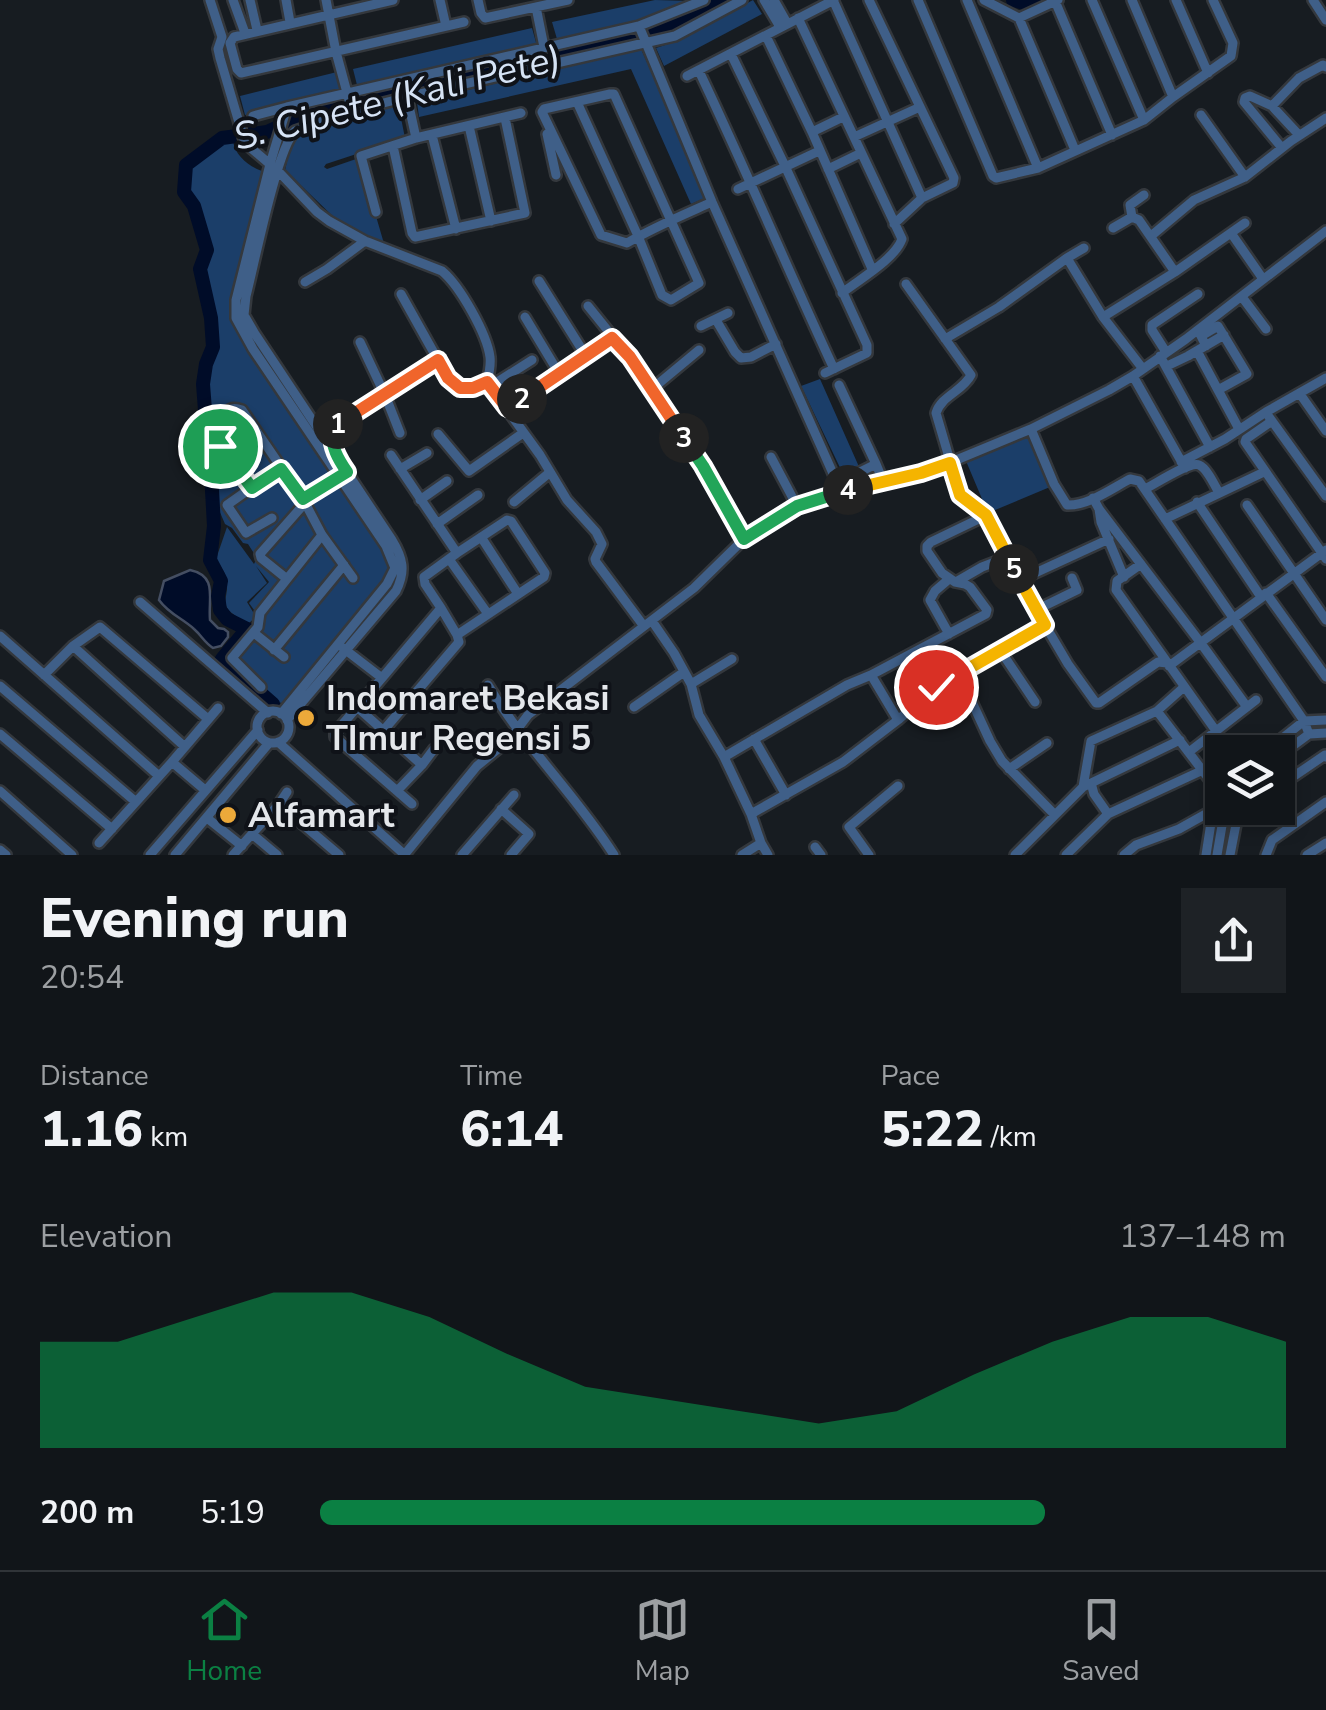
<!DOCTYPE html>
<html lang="en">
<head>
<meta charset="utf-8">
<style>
	body { margin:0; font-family:"Nunito Sans",sans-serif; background:#1e2226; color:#f1f3f6; height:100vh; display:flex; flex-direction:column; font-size:38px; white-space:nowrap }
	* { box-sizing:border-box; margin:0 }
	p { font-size:32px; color:#9c9fa2 }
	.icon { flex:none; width:55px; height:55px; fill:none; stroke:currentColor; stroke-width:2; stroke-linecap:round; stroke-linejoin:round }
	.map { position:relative; height:855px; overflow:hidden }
	.side { display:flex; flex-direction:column; background:#111519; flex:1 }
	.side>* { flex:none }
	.tools { position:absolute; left:1205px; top:735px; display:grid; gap:20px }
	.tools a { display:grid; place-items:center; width:90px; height:90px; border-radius:0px; background:#111519; box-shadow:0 5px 15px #0003,0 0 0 2px #303438; font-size:50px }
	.pin { position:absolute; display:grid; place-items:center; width:85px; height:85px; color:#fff; margin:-42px; border:5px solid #fff; border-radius:50%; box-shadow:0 2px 10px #0007 }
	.km { position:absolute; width:50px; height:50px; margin:-25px; border-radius:50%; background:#222; color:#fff; font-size:28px; line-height:50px; text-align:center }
	.round { display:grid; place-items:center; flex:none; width:105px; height:105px; border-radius:0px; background:#1e2226 }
	.summary { display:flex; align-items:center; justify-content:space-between; height:170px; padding:0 40px }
	h1 { font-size:55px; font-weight:800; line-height:75px }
	.stats { display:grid; grid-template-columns:repeat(3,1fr); gap:15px; height:170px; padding:10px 40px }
	.stats div { display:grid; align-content:center }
	.stats b { font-size:50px; font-weight:800 }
	.stats small { font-size:28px; font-weight:400 }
	.stats p { font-size:28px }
	.chart { height:280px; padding:20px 40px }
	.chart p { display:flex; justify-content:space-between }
	.chart svg { width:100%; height:180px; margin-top:10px; fill:#0b8043; opacity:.7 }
	ul { padding:0 40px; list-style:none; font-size:32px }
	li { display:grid; grid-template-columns:160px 120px 1fr; align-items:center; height:75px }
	li i { height:25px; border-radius:12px; background:#0b8043 }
	.tabs { display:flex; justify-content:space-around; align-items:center; height:140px; border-top:2px solid #303438; background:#111519; font-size:28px; color:#9c9fa2 }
	.tabs a { display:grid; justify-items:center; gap:5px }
	.tabs .active { color:#0b8043 }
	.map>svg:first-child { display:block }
</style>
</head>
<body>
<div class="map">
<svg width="1326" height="855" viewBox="0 0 1326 855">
	<rect width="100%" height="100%" fill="#171c21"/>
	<path fill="#1b3e69" d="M655,0L690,1L643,21L557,39L552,22Z
		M753,0L762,14L664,66L656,48L680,40Z
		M532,28L537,46L357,85L353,69Z
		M641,49L708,197L691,204L631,69L419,117L417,102Z
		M337,72L342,91L245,115L240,96Z
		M398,103L405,138L326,164L324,167L327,169L359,158L385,247L344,227L285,170L293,136L341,117Z
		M224,140L233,141C235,156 251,169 266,172L229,305L242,337L391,564L390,577L283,703L275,702L228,658L259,617L249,603L269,582L256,566L267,583L247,602L256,617L249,623C209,604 234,600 225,574C223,569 218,564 216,559L227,527L254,564L257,558L248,544L243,543L232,528L225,524L219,510L208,437V371L216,347L212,309L202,270L210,250L198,204L188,191V166Z
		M820,379L860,469L844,476L801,386Z
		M1028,435L1050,487L988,513L966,461Z"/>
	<path fill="#000c28" stroke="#444e62" stroke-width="2.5" d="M190,570C218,576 208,598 210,620L218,628L224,629L228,632V637L221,646L213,648C204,642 202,636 194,629C182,618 169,614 159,600L164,581Z"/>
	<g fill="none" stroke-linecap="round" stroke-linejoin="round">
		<path stroke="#000c28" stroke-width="14" d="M1013,0L1024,3L1034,0
			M273,704L222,659L247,629L227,619L220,610L218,596L221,581L210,560L214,526L211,472L199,438L206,423L203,384L206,364L213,347L211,318L200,269L207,250L194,206L184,192L186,165L222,138L267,132L295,119L653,33L688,19L724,0"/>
		<defs>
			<path id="street" d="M210,0L222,37L218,49L220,58L245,143L278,171L317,212L329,221L365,241L442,271C460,286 487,334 490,357C491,365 489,374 487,382L540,455L567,500L596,532L602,544L595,559L596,562L643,625
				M233,0L245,33
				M250,0L257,30
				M286,0L290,22
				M326,0L336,52L352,111
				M393,0L234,37L230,43L237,69L241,73L464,22
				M440,0L446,26
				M478,0L481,13L485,18L568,0
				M764,0L780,27
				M774,0L787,23
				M833,0L922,198
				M869,0L954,178L953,183L922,198L894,224
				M918,0L993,176L996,178L1038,168L1144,120L1173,97L1231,56L1233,43L1213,0
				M967,0L1038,168
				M984,0L1019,18L1058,0
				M1092,0L1144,120
				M1132,0L1173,97
				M1176,0L1208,73
				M1313,0L1326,20
				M1055,1L1112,135
				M536,7L544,47
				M798,18L902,239C895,259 860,279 842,293
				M1019,18L1075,150
				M639,26L712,202L835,478L842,481L876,464L883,481
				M766,36L812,132L872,269
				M731,54L785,166L867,345V353L825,373
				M699,71C746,170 788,270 834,369
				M687,76L834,0
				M407,97L416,138L521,113
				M577,102L638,236L662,295L671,300L699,283L614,94H610L544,109L542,112L601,235L627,243C654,227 683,215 712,202
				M1272,106L1299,78L1323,65L1326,67
				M1201,115L1245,177
				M253,116L287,107
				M469,126L491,221
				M812,132L843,117
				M547,134L556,175
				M432,135L456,229
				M854,137L920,107
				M393,146L412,233L415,237L525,213L505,118
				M1282,148L1244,102L1245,98L1250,96L1272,106L1299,135
				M828,169L861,153
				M738,189L819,151
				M376,212L361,156L416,138
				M1132,217L1130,205L1144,195
				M1113,228L1132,217L1139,220L1175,272
				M1231,233L1263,279
				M1151,236L1194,200L1245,177L1291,141L1326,118
				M1067,258L1103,317L1143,369
				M539,281L586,356
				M305,282L327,269L365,241
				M401,294L448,378C461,391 471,388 487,382
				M1242,297L1266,329
				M588,306L613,337
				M525,317L560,375
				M1103,317L1175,272L1245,223
				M716,320L735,352L741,358L751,357L776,344
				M701,326L728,313
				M945,339L999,307L1067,258L1084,248
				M360,342L385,395L400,433
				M1206,346L1201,336L1218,326L1247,374L1218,390
				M1197,351L1239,429
				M1166,352L1152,330V325L1198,294
				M1160,356L1210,447
				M1167,366L1188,356L1224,335
				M1133,376L1185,468
				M839,385L876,464
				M491,386L532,360
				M652,389L699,350
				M1300,394L1326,431
				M507,408L544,386L613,337L630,357L703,466L744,539
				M1269,417L1326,496
				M1272,421L1246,439L1245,442L1326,559
				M1031,429L1054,484L1067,505C1088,506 1111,489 1130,479L1139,481L1304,721L1309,734
				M438,434L469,471L523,433
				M334,447L331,430L338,425L437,360
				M391,455L457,553
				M771,457L797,506
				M1181,462L1225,439L1266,412L1326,378
				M400,469L427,453
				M340,476L303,499L322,535L353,578
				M251,488L281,469
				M1145,489C1155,484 1190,461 1199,465C1207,468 1215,486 1219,493
				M1093,498L1099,509L1200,642L1247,707
				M420,500L447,481
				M514,502L549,473
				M1197,502L1261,597
				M305,503L260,554L261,558L287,579L322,535
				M1247,505L1326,620
				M1099,509L1101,522L1124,577
				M272,518L246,533L227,505L251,488L220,445C221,430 219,402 242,410L303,499
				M1165,519L1264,472
				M437,524L478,495
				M481,537L518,594
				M449,559L488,614
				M1141,564L1117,581L1116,590L1216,731
				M1020,580L1109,539
				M956,582L982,567L1008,557
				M1266,593L1326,677
				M140,602L268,713
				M441,608L425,584L424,577L457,553L507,520L511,521L545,573L544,577L457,635
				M1036,610L1077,590L1072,578
				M652,621L674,653L691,684L699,715L724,757L751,814L761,843L768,855
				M1045,625L1068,664L1096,703H1099L1158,662L1167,663
				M254,633L284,657
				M949,634L930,600L935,591L949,579
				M0,636L159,776
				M73,646L185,747
				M343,648L382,678L335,733V737L412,804
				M274,650L344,565
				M1000,650L1035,702
				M1169,666L1326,550
				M959,674L990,741L1002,761L1055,815
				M44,675L73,646L100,627L208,719
				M871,675L986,614L987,610L970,587L965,584L955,582L942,573L927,551V546L931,542L987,515
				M382,678L441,608L457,635L459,642L383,731
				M691,684L732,659
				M488,685C524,746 576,795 614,855
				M0,686L136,802
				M261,687L232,658L258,627L260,613L287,579
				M634,707L684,672
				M358,708L422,765L397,791
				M1157,711L1219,792
				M257 727a16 16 0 1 1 32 0a16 16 0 1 1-32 0Z
				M281,714L387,584L395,568L386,546L253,349L236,318V300L270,164L287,107L639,26L704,0
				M287,720L396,591C406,571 403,558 392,540L255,334L244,315L246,296C254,266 277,148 295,131L352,111L407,97L675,36L742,0
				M0,734L112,829
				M754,739L786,795
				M278,742L405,855
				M1189,752L1256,700
				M1265,752L1304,721L1326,720
				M724,757L847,685L871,675L898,720
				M1278,757L1309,734L1326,733
				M422,765L434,749
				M1009,769L1047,743
				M1091,783L1094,794L1108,814
				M1083,787L1091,741L1157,711L1184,687
				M1278,787L1325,755L1326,757
				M205,790L172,762L218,708
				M0,791L72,855
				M279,804L339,855
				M501,809L529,834L511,855
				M751,814L843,762L898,720L936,687L1045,625L987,515L960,495L936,413C941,396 963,391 971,375L906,284
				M207,818L242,846
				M252,834L277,855
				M99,843L172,762
				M815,847L821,855
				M0,850L6,855
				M405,854L477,766L509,740L528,715L694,588L744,539L774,520L797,506L815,500L883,481L921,473L949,463L1031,429L1109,390L1133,376L1186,339L1326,231
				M150,855L258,730
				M175,855L269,743
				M233,855L279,804L287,792
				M462,855L514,795
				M742,855L761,843
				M869,855L849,827L898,786
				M1015,855L1083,787L1180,740
				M1066,855L1108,814L1203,770
				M1124,855L1136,845L1179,829L1213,810
				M1206,855L1213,810L1221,790
				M1217,855L1225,808
				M1230,855L1238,814L1247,808
				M1266,855L1272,840L1326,802
				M1307,855L1326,843"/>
		</defs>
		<use href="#street" stroke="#34383d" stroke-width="14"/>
		<use href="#street" stroke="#3f5f88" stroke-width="9"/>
	</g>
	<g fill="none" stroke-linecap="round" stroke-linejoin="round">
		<defs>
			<path id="split-1" d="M220,446L252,488L281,469L303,499L347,472C338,459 331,447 332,430L338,424"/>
			<path id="split-2" d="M338,424L438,360L448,378L460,388H473L487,382L507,408L522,399"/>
			<path id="split-3" d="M522,399L612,338L630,357L684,438"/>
			<path id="split-4" d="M684,438L703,466L744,539L797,506L848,490"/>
			<path id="split-5" d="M848,490L921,473L950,463L960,495L986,515L1014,569"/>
			<path id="split-6" d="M936,687L1045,625L1014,569"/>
		</defs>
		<use href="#split-1" stroke="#fff" stroke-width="20"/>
		<use href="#split-2" stroke="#fff" stroke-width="20"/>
		<use href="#split-3" stroke="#fff" stroke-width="20"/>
		<use href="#split-4" stroke="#fff" stroke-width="20"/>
		<use href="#split-5" stroke="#fff" stroke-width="20"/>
		<use href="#split-6" stroke="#fff" stroke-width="20"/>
		<use href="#split-1" stroke="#22a559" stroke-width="12"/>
		<use href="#split-2" stroke="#f0652b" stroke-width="12"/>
		<use href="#split-3" stroke="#f0652b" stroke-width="12"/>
		<use href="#split-4" stroke="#22a559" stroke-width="12"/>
		<use href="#split-5" stroke="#f5b400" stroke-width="12"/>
		<use href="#split-6" stroke="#f5b400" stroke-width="12"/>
	</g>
	<g fill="#eca93a" stroke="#0f1218" stroke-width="4">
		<circle cx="306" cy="718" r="10"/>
		<circle cx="228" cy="815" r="10"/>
	</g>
	<g text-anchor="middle" stroke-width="8" stroke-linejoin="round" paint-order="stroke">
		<g font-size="35" font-weight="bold" fill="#e4e7eb" stroke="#0f1218" text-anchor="start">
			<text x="326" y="710">Indomaret Bekasi<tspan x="326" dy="40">TImur Regensi 5</tspan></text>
			<text x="248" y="827">Alfamart</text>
		</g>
		<g font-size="38" font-style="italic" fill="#d6e3f5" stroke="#0f1218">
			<text transform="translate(397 97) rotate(-14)" y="13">S. Cipete (Kali Pete)</text>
		</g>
	</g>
</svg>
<div class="tools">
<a><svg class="icon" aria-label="layers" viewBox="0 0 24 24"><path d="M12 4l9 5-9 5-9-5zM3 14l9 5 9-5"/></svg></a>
</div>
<div class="pin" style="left:220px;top:446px;background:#1e9e55"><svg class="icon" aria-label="arrive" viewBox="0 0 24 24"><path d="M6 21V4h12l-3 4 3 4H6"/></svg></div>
<div class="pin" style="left:936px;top:687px;background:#d93025"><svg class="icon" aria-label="check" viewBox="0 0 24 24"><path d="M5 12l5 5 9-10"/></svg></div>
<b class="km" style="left:338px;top:424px">1</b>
<b class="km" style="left:522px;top:399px">2</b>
<b class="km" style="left:684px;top:438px">3</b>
<b class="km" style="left:848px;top:490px">4</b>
<b class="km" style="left:1014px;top:569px">5</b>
</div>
<section class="side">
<div class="summary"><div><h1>Evening run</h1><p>20:54</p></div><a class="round"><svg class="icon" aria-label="share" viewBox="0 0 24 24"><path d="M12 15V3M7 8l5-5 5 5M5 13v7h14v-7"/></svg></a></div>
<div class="stats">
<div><p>Distance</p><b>1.16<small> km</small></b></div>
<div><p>Time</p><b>6:14</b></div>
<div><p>Pace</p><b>5:22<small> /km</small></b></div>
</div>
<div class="chart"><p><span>Elevation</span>137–148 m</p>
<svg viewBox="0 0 160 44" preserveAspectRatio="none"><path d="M0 44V18L10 18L20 12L30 6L40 6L50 12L60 21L70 29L80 32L90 35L100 38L110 35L120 26L130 18L140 12L150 12L160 18V44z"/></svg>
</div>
<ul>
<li><b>200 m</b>5:19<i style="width:75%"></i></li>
</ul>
</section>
<nav class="tabs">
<a class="active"><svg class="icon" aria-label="home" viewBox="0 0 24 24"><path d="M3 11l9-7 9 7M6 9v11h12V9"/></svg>Home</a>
<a><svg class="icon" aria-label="map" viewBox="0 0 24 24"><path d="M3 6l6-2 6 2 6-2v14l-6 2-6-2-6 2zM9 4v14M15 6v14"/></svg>Map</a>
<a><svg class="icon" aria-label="saved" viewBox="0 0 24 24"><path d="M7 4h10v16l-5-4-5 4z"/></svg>Saved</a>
</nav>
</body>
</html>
